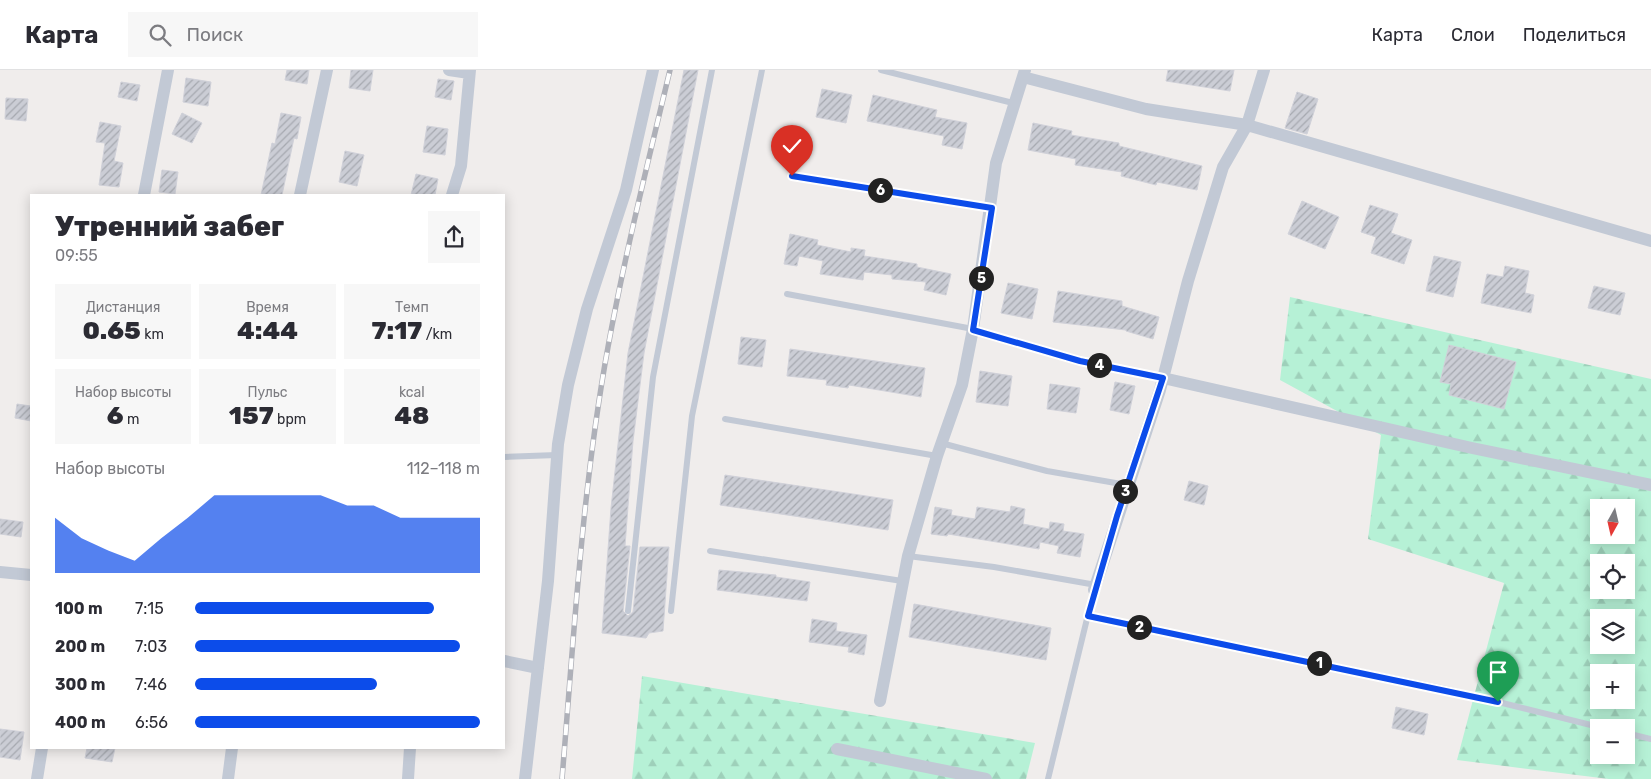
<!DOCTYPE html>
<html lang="ru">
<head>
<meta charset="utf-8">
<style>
	body { margin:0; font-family:Rubik,sans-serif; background:#f7f7f7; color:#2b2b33; height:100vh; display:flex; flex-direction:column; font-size:19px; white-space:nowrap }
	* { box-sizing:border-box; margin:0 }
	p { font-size:16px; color:#7c7c81 }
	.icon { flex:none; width:28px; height:28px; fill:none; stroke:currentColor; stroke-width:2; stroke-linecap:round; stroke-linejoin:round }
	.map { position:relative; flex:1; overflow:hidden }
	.sheet { position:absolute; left:30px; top:124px; width:475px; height:555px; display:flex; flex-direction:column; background:#fff; border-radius:0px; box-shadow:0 2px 12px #0003 }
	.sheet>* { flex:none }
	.needle { width:32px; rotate:188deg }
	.fabs { position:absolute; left:1590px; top:429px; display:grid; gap:10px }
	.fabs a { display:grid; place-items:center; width:45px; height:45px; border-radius:0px; background:#fff; box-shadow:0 2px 12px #0003; font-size:25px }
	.pin { position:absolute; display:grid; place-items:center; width:42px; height:42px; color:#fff; margin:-51px -21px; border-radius:50% 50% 50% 0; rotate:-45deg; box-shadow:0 0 5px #0007 }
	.pin .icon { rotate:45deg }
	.km { position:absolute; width:25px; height:25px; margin:-12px; border-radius:50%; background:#222; color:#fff; font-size:14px; line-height:25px; text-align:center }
	.round { display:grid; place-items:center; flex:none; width:52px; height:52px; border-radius:0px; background:#f7f7f7 }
	.head { display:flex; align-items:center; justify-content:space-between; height:85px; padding:0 25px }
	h1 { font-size:28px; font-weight:800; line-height:38px }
	.stats { display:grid; grid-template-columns:repeat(3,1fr); gap:8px; height:85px; padding:5px 25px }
	.stats div { display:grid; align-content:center; border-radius:0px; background:#f7f7f7; text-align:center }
	.stats b { font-size:25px; font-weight:800 }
	.stats small { font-size:14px; font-weight:400 }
	.stats p { font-size:14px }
	.chart { height:140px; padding:10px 25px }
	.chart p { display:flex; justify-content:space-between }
	.chart svg { width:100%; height:90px; margin-top:5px; fill:#0c4cea; opacity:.7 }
	ul { padding:0 25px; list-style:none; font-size:16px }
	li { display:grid; grid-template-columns:80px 60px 1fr; align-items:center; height:38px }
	li i { height:12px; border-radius:6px; background:#0c4cea }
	header { display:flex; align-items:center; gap:30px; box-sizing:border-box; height:70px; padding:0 25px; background:#fff; border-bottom:1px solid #e1e1e2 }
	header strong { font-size:24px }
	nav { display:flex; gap:28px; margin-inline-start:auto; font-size:18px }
	.search { width:350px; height:45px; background:#f7f7f7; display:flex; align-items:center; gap:12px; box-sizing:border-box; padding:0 18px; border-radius:0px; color:#7c7c81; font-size:19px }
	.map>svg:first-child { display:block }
</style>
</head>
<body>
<header>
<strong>Карта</strong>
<div class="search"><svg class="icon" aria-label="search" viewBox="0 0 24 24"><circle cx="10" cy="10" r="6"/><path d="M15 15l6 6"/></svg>Поиск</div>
<nav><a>Карта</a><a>Слои</a><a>Поделиться</a></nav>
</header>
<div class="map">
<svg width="1651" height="709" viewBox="0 0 1651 709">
	<defs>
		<pattern id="forest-firs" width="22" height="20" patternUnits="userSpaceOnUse" patternTransform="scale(1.25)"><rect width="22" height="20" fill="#b6f1d6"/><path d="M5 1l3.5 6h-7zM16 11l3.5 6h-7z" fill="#9ed0ba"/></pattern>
		<pattern id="building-hatch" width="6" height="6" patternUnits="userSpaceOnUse" patternTransform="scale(1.25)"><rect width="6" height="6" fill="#cbcdd5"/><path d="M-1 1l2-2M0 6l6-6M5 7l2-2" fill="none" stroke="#a6a9b0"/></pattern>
	</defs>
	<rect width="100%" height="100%" fill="#f0edec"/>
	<path fill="url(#forest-firs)" fill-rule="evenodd" d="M1290,227L1651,309V709H1609L1457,690L1504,513L1368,469L1381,365L1280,310ZM1599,438H1626V465H1599ZM1599,492H1626V520H1599ZM1599,548H1626V575H1599ZM1599,602H1626V630H1599ZM1599,658H1626V685H1599Z
		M642,606L1035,673L1026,709H632Z"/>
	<path fill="url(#building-hatch)" stroke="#d0d1d9" d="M287,0H309L307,14L285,10Z
		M351,0H373L370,21L349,18Z
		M684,0H698L644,283L633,371L625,476H630L623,541L628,546L633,542L640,477H669L663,561L649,563L646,568L602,563L611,438L628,283Z
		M1168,0H1234L1230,21L1166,11Z
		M186,8L211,12L208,36L183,32Z
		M438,9L454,11L451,30L435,27Z
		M121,12L140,15L137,31L118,27Z
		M822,19L852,25L846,53L816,47Z
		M1297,22L1318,29L1307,64L1285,58Z
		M873,25L937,40L935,47L967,53L962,79L942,75L944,66L867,51Z
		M6,28L28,29L26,51L5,49Z
		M182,43L202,53L192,73L172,64Z
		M281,43L301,47L297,69L294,68L282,125H261L272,73L275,74Z
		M100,52L121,56L114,91L123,93L119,117L99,115L105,73L96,72Z
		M1033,53L1072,61L1071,65L1119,73V76L1202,96L1197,120L1157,112L1156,115L1121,106L1122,102L1075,95L1076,89L1028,80Z
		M427,56L448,59L445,85L423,82Z
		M345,81L364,85L357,116L339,112Z
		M162,100L178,102L175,124L159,122Z
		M416,104L438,109L435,125H411Z
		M1302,131L1339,147L1325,179L1288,164Z
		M1370,135L1398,144L1391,163L1412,170L1404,194L1371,183L1376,167L1361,162Z
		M790,164L818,170L817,175L851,182V178L865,180L864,186L917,194V197L951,204L946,225L924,220L926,212L892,209V205L864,202L863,210L820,204L823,191L799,186L797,196L784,194Z
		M1434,186L1461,192L1453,227L1426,221Z
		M1505,196L1529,201L1525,223L1534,225L1531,243L1481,233L1487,204L1503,207Z
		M1008,213L1038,219L1032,249L1001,243Z
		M1594,216L1625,223L1620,245L1588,238Z
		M1058,221L1122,231V236L1159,247L1153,269L1126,261V260L1053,252Z
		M741,267L766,270L762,297L738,294Z
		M1449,275L1516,292L1504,339L1449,325L1451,314L1440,312Z
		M790,279L925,298L921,327L849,315L848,318L826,315L827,310L787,306Z
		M980,301L1012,306L1008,336L976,332Z
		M1115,312L1135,316L1129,344L1110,340Z
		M1050,314L1080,318L1076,343L1047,339Z
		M17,334L31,336V351L15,348Z
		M725,405L893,430L888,460L720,435Z
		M1189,411L1208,416L1204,435L1184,430Z
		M1011,436L1025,439L1023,454L1049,459L1050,452L1064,454L1063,461L1084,464L1080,487L1057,483L1059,476L1040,472L1039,479L948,464L947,466L931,464L935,437L952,440L951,445L975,449L977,437L1010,442Z
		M0,449L23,452L21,467L0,464Z
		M719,500L776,505V507L810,512L807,531L717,520Z
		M914,534L1051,558L1046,590L909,567Z
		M812,549L837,553L836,561L867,565L864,585L848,582L849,577L809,572Z
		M1396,637L1428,644L1424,665L1392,658Z
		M0,659L24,662L20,690L0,687Z
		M87,678H115L112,692L85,688Z"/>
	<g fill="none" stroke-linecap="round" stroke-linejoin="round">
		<path stroke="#c2c9d5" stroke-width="6" d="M881,0L1013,33
			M792,106L990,138
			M787,224L973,259L1080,291L1163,308
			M725,349L937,386
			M941,373L1047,401L1127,415
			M504,387L557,385
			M710,481L902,511
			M908,486L994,497L1096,515
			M628,541L653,307L712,0
			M671,541L692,346L762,0
			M1088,546L1446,619L1603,658
			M1626,663L1651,669
			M1048,709L1094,520"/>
		<path stroke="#c2c9d5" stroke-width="12" d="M449,0L469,3
			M1023,7L1146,39L1247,55L1651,171
			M144,125L168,0
			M300,125L327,0
			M452,125L461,96L470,0
			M1163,308L1472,378L1651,415
			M0,502L31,505
			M1094,520L1160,320L1188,211L1223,97L1247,55L1264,0
			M504,591L538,598
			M880,631L908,486L937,386L962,315L973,259L996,93L1025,0
			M837,679L986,709
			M37,709L42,678
			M228,709L232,678
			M408,709L410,678
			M525,709L548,511L558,374L568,315L587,239L626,120L653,0"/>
		<defs>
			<path id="rail" d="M562,709C574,565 582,419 608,277C625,184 648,92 670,0"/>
		</defs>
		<use href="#rail" stroke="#aeb0b8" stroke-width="5.5"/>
		<use href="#rail" stroke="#fff" stroke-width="4" stroke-dasharray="11" stroke-linecap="butt"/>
	</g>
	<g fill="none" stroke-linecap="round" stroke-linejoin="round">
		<defs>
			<path id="route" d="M792,106L992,138L973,260L1080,291L1163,308L1117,446L1088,546L1498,632"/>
		</defs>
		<use href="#route" stroke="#fff" stroke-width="10"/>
		<use href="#route" stroke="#0c4cea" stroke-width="6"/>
	</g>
</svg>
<div class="fabs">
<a><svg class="needle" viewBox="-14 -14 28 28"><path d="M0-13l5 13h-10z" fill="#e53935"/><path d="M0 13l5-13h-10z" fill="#7c7c81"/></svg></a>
<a><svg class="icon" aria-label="locate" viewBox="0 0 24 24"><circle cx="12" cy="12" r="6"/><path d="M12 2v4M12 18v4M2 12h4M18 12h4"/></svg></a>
<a><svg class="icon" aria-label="layers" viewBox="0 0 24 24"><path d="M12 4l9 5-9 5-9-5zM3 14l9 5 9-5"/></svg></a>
<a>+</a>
<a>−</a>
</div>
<div class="pin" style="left:1498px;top:632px;background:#1e9e55"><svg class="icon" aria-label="arrive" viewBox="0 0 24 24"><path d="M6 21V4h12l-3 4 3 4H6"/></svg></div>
<div class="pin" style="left:792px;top:106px;background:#d93025"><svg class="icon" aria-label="check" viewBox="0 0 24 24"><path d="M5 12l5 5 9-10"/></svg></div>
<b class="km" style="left:1319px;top:593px">1</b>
<b class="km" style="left:1139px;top:557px">2</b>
<b class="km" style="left:1125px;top:421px">3</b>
<b class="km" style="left:1099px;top:295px">4</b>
<b class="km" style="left:981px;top:208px">5</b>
<b class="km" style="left:880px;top:120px">6</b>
<section class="sheet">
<div class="head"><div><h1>Утренний забег</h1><p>09:55</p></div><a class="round"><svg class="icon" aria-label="share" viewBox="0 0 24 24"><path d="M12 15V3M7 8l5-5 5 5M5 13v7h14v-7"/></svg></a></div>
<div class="stats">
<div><p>Дистанция</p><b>0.65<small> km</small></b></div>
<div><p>Время</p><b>4:44</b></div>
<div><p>Темп</p><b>7:17<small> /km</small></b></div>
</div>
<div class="stats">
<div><p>Набор высоты</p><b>6<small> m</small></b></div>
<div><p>Пульс</p><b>157<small> bpm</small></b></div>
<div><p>kcal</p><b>48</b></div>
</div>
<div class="chart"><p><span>Набор высоты</span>112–118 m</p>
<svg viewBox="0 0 160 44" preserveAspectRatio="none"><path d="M0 44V17L10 27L20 33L30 38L40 27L50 17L60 6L70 6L80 6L90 6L100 6L110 11L120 11L130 17L140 17L150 17L160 17V44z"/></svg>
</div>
<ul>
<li><b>100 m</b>7:15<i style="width:84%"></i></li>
<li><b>200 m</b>7:03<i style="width:93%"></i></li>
<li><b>300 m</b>7:46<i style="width:64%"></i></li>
<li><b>400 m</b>6:56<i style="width:100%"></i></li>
</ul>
</section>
</div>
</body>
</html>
